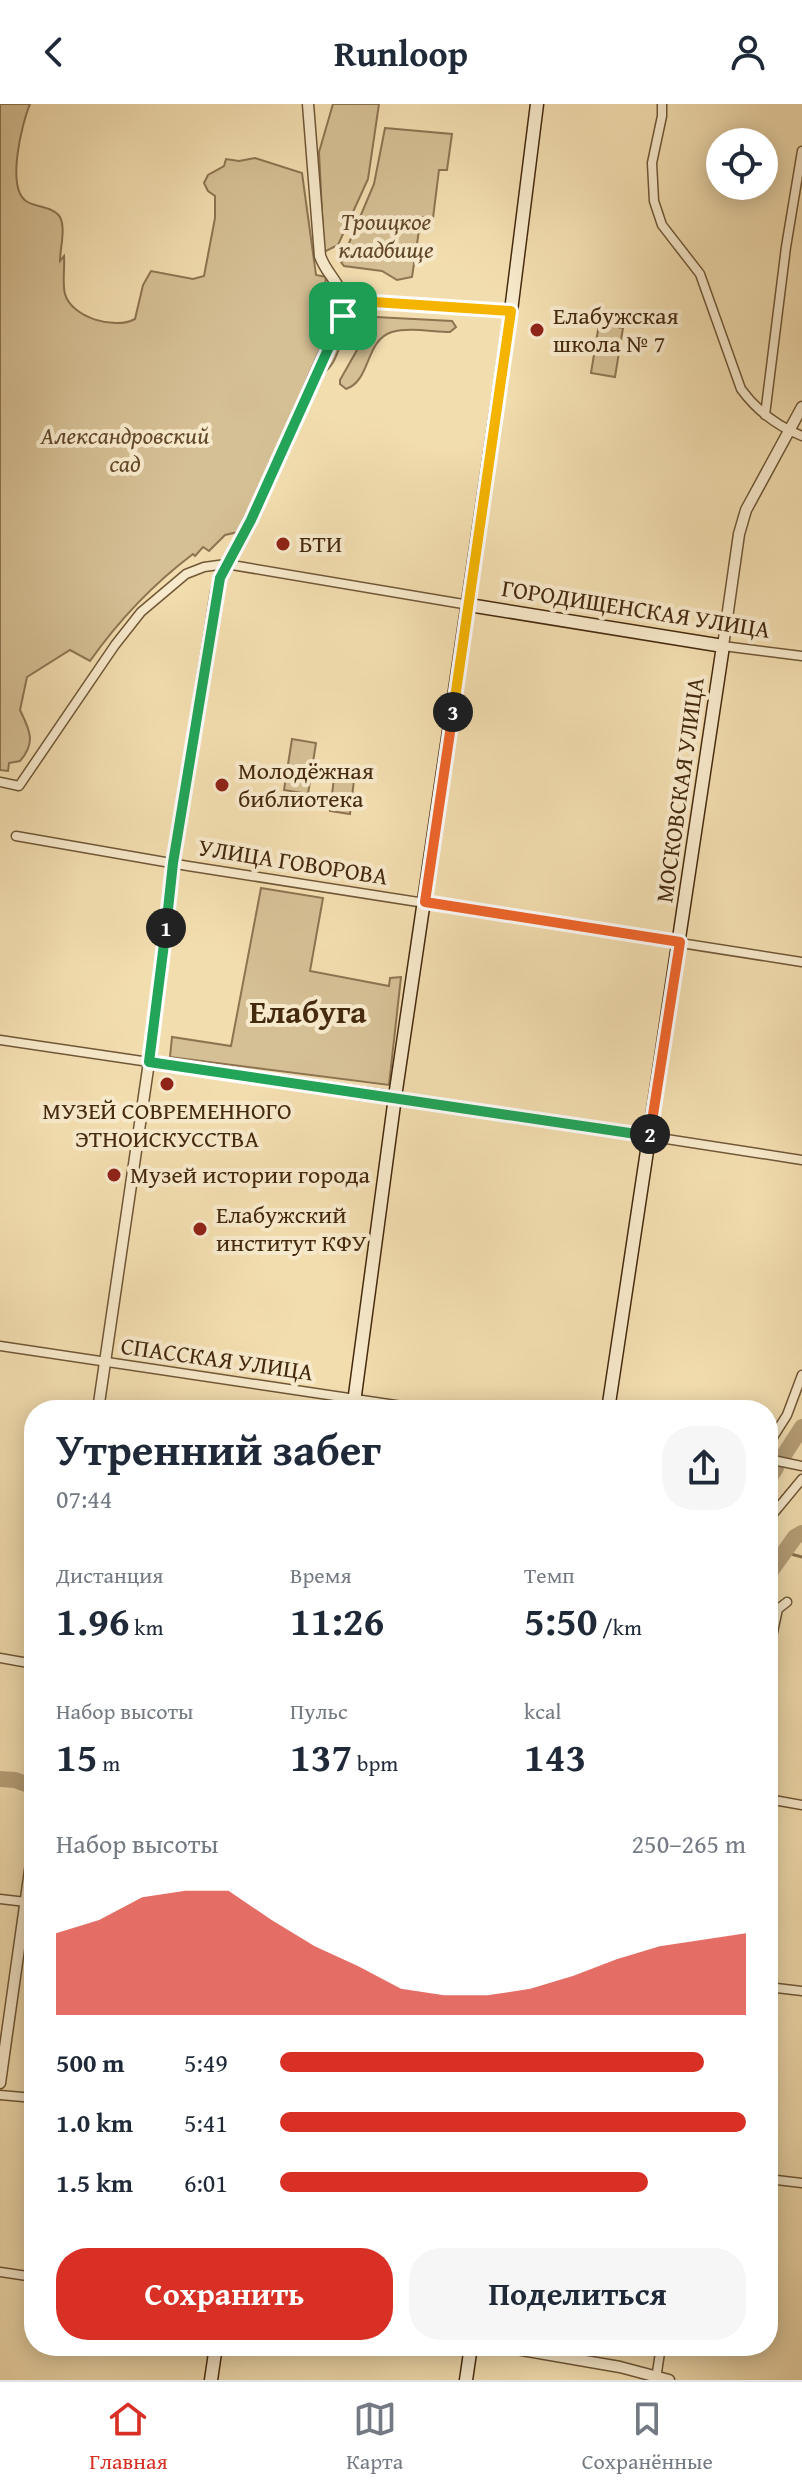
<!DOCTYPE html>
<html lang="ru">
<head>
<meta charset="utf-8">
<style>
	body { margin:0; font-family:"Gentium Book Plus",serif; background:#f6f6f7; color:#1f2937; height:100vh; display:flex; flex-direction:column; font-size:30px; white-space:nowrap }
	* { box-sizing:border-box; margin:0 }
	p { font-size:26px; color:#747a83 }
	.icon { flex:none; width:44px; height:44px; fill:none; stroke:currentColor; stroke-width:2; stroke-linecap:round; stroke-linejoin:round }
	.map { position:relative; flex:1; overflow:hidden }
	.panel { position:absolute; left:24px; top:1296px; width:754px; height:956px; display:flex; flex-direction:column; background:#fff; border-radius:32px; box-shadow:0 4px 20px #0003 }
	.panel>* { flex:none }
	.tools { position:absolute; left:706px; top:24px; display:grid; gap:16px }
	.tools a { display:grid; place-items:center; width:72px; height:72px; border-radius:50%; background:#fff; box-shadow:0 4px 20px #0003; font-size:40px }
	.pin { position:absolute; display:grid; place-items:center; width:68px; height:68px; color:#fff; margin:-34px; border-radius:16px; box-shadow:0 4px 12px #0006 }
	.km { position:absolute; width:40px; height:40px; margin:-20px; border-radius:50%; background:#222; color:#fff; font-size:22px; line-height:40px; text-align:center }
	.round { display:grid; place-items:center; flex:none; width:84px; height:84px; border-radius:32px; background:#f6f6f7 }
	.overview { display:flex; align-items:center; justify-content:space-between; height:136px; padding:0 32px }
	h1 { font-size:44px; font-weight:600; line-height:60px }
	.figures { display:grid; grid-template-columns:repeat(3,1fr); gap:12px; height:136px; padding:8px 32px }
	.figures div { display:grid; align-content:center }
	.figures b { font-size:40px; font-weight:600 }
	.figures small { font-size:22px; font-weight:400 }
	.figures p { font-size:22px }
	.chart { height:224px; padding:16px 32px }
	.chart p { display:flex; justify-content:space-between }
	.chart svg { width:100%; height:144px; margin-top:8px; fill:#d93025; opacity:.7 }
	.button { display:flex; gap:16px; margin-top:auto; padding:16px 32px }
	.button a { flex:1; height:92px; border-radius:32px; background:#d93025; color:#fff; font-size:32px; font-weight:600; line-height:92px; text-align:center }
	.button a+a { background:#f6f6f7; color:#1f2937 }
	ul { padding:0 32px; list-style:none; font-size:26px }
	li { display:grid; grid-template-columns:128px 96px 1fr; align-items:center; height:60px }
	li i { height:20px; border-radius:10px; background:#d93025 }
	header { display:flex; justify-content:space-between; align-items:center; height:104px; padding:0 32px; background:#fff; font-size:36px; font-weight:600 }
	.tabs { display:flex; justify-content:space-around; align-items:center; height:112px; border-top:2px solid #e0e1e3; background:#fff; font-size:22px; color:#747a83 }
	.tabs a { display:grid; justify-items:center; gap:4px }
	.tabs .selected { color:#d93025 }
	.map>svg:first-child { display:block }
</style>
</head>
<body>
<header><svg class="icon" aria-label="back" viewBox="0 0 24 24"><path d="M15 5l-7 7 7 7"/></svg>Runloop<svg class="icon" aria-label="person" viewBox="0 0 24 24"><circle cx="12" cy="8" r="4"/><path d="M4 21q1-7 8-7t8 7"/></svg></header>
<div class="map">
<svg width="802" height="2276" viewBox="0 0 802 2276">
	<rect width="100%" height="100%" fill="#f2ddaf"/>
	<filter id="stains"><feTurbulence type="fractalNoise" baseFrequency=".0025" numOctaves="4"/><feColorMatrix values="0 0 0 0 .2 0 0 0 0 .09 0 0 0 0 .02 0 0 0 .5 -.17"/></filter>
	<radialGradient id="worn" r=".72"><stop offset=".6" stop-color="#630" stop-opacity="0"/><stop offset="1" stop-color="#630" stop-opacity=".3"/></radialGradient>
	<path fill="#d5bf94" stroke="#8d7451" stroke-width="2" d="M0,0H30C22,19 6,83 26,97C36,104 53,102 60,113C66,125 60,144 60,157L64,152C65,164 62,179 65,190C72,214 115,226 135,215L143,181L151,167L193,175L204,172L215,114V92L208,87L204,79L208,71L224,62L226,55L239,57L255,54L302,69L316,171L326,173L323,203L339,211L246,417L238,428L225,431L209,447L203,443L195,452L193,450C152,481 119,516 90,557L70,546L27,573L20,606C29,625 37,638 20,657L9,659L8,667L0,666Z
		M333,0H379L368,75L338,141L324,148L319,48Z
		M385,24L452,30L447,66H439L433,114L421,113L412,173L397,176L382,167L344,162L341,158L374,80Z
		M356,212L452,217L456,223L450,228C433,228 409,223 392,228C365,236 371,277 346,285L340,280V276L357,246V233L363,228L375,225L372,218C333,219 346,254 323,269L321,266L338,232Z
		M599,220L623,224L615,273L591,269Z
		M292,635L316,639L308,690L284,686Z
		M334,674L354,676L350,710L330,707Z
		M261,784L323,794L310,867L389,882L390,874L401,873L389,981L170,953L172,933L231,942Z"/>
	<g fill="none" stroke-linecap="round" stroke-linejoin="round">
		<path stroke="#89714e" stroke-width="3" d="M784,1448L802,1453"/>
		<path stroke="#b7a078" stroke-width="16" d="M784,1351L802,1323
			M768,1376L776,1364
			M768,1471L795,1433L802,1429
			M0,1675L15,1676L34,1683"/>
		<defs>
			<path id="minor" d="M662,0V12L652,59L654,97L662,121L700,170L741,285C757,307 777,322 802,332
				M344,196L511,207
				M765,311L786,143L802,47
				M723,542L802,552
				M0,678L19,682L115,541L141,508L186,470L204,463L226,460L469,501
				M16,732L188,762L802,858
				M0,936L149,958
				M395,993L802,1056
				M0,1242L429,1306
				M768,1341L787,1311L802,1271
				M768,1355L802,1362
				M768,1416L802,1375
				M768,1551L778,1505L787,1498
				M0,1554L34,1560
				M768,1695L802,1701
				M0,1795L26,1798
				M768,1883L802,1887
				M0,1991L34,1994
				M768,2075L802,2079
				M0,2168L34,2173
				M656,2275L661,2242"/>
			<path id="tertiary" d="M723,542L739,430L746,406L802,303
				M149,958L395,993
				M98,1306L149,958L173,759L216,488L220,474L251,416L344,204C344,181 327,172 320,152L308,0
				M0,1979L34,1738
				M498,2242L620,2263L669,2276"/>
			<path id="secondary" d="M469,501L723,542L608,1306
				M353,1306L395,993L511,207L537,0
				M211,2276L216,2242
				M466,2276L471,2242"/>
		</defs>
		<use href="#minor" stroke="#705736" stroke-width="11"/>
		<use href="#tertiary" stroke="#705736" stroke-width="13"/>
		<use href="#secondary" stroke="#452a0e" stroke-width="15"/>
		<use href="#minor" stroke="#f7e9cb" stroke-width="8"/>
		<use href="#tertiary" stroke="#f7e9cb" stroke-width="10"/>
		<use href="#secondary" stroke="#f7e9cb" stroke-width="12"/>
	</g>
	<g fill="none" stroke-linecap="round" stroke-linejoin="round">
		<defs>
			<path id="split-1" d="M166,824L173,759L220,474L251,416L343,212"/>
			<path id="split-2" d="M166,824L149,958L650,1032V1030"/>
			<path id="split-3" d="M453,608L425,798L680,838L650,1030"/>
			<path id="split-4" d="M343,212L344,196L511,207L453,608"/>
		</defs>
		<use href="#split-1" stroke="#fff" stroke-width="16"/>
		<use href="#split-2" stroke="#fff" stroke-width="16"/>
		<use href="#split-3" stroke="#fff" stroke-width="16"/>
		<use href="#split-4" stroke="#fff" stroke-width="16"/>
		<use href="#split-1" stroke="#22a559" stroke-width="10"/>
		<use href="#split-2" stroke="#22a559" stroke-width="10"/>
		<use href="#split-3" stroke="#f0652b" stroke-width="10"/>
		<use href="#split-4" stroke="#f5b400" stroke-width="10"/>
	</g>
	<g fill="#8f2418" stroke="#f7e9cb" stroke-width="3">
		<circle cx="537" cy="226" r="8"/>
		<circle cx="283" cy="440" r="8"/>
		<circle cx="222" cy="681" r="8"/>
		<circle cx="167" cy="980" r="8"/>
		<circle cx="114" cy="1071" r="8"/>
		<circle cx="200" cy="1125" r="8"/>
	</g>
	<g text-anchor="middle" stroke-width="8" stroke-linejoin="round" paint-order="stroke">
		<g font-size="24" font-style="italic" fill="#624829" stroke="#f7e9cb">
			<text x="386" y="126">Троицкое<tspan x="386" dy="28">кладбище</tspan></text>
			<text x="125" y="340">Александровский<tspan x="125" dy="28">сад</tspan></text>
		</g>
		<g font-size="24" fill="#452a0e" stroke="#f7e9cb" text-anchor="start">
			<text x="553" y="220">Елабужская<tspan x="553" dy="28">школа № 7</tspan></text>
			<text x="299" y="448">БТИ</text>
			<text x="238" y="675">Молодёжная<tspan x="238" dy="28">библиотека</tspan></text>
			<text x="167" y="1015" text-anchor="middle">МУЗЕЙ СОВРЕМЕННОГО<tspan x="167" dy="28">ЭТНОИСКУССТВА</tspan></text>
			<text x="130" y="1079">Музей истории города</text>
			<text x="216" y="1119">Елабужский<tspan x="216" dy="28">институт КФУ</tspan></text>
		</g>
		<g font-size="24" fill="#452a0e" stroke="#f7e9cb">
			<text transform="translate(636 505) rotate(9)" y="8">ГОРОДИЩЕНСКАЯ УЛИЦА</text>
			<text transform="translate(680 686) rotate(-82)" y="8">МОСКОВСКАЯ УЛИЦА</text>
			<text transform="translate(293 758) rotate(9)" y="8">УЛИЦА ГОВОРОВА</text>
			<text transform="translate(217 1255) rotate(8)" y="8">СПАССКАЯ УЛИЦА</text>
		</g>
		<g font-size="32" font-weight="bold" fill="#452a0e" stroke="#f7e9cb">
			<text x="308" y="919">Елабуга</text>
		</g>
	</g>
	<rect width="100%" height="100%" filter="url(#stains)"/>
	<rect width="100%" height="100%" fill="url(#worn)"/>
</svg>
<div class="tools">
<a><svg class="icon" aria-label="locate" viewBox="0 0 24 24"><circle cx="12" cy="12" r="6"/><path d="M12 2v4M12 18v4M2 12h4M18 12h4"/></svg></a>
</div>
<div class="pin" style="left:343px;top:212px;background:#1e9e55"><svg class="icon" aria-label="arrive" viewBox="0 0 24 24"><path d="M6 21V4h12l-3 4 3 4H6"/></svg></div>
<b class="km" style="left:166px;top:824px">1</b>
<b class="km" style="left:650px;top:1030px">2</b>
<b class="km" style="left:453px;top:608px">3</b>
<section class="panel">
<div class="overview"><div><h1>Утренний забег</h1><p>07:44</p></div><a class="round"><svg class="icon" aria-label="share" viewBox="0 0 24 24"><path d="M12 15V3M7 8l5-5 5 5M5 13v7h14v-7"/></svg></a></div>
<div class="figures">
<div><p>Дистанция</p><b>1.96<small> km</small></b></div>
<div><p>Время</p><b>11:26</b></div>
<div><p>Темп</p><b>5:50<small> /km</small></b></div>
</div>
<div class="figures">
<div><p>Набор высоты</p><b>15<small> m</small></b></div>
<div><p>Пульс</p><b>137<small> bpm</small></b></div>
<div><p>kcal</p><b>143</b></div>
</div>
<div class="chart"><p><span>Набор высоты</span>250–265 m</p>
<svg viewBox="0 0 160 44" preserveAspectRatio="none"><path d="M0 44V19L10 15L20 8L30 6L40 6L50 15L60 23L70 29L80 36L90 38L100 38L110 36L120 32L130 27L140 23L150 21L160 19V44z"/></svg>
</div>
<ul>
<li><b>500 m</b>5:49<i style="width:91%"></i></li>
<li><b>1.0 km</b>5:41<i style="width:100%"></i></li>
<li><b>1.5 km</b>6:01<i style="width:79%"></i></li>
</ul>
<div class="button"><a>Сохранить</a><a>Поделиться</a></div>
</section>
</div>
<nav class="tabs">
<a class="selected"><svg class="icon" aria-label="home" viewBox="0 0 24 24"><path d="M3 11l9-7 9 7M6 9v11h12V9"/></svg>Главная</a>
<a><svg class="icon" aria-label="map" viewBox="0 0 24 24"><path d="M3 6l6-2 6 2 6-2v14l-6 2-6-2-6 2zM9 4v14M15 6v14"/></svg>Карта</a>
<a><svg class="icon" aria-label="saved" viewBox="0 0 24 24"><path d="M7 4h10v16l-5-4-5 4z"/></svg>Сохранённые</a>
</nav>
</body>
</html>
